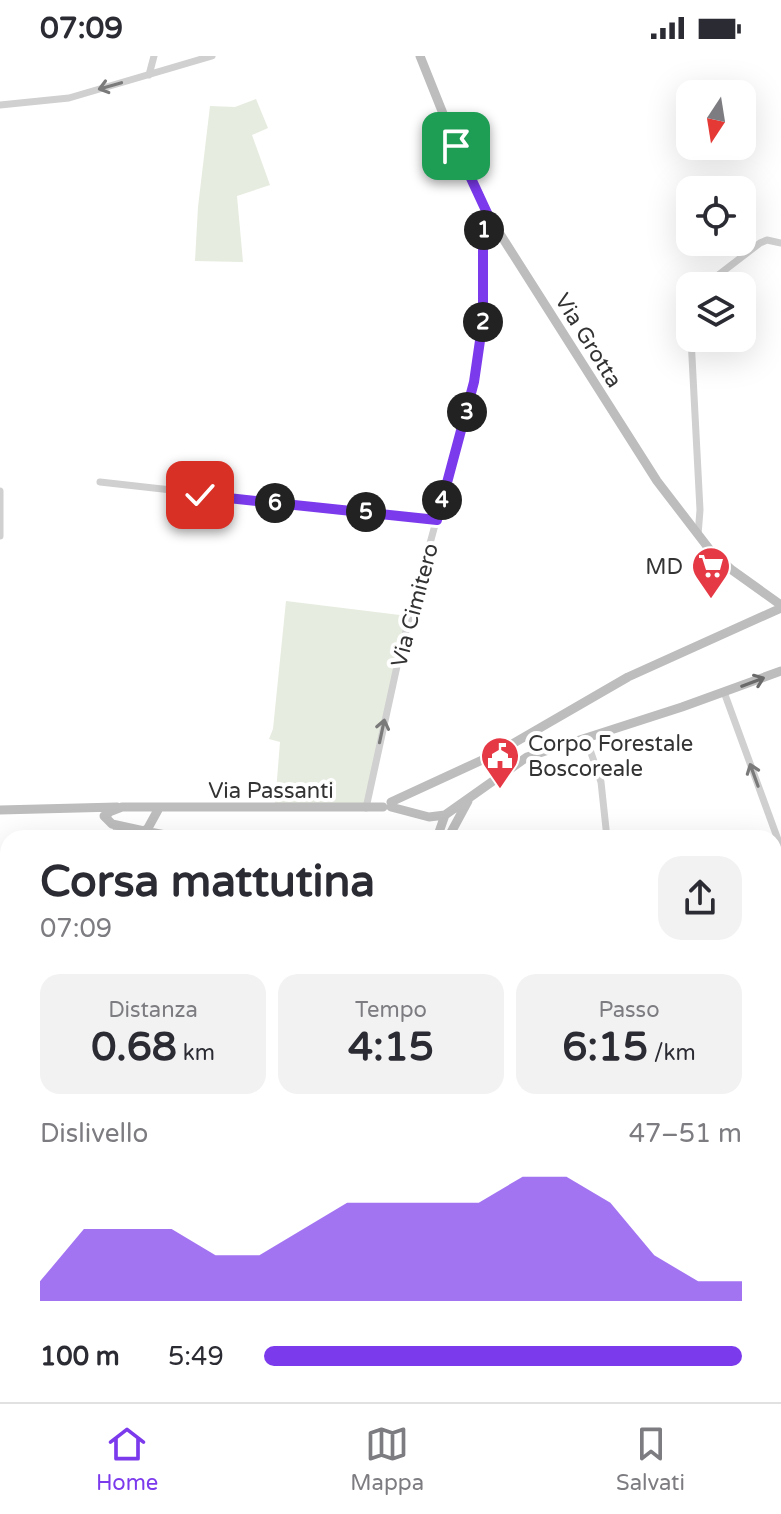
<!DOCTYPE html>
<html lang="it">
<head>
<meta charset="utf-8">
<style>
	body { margin:0; font-family:"Varela Round",sans-serif; background:#f2f2f3; color:#2b2b33; height:100vh; display:flex; flex-direction:column; font-size:30px; white-space:nowrap }
	* { box-sizing:border-box; margin:0 }
	p { font-size:26px; color:#7c7c81 }
	.icon { flex:none; width:44px; height:44px; fill:none; stroke:currentColor; stroke-width:2; stroke-linecap:round; stroke-linejoin:round }
	.map { position:relative; flex:1; overflow:hidden }
	.sheet { position:absolute; left:0px; top:774px; width:782px; height:572px; display:flex; flex-direction:column; background:#fff; border-radius:24px 24px 0 0; box-shadow:0 8px 32px #0002 }
	.sheet>* { flex:none }
	.needle { width:52px; rotate:192deg }
	.controls { position:absolute; left:676px; top:24px; display:grid; gap:16px }
	.controls a { display:grid; place-items:center; width:80px; height:80px; border-radius:16px; background:#fff; box-shadow:0 8px 32px #0002; font-size:40px }
	.pin { position:absolute; display:grid; place-items:center; width:68px; height:68px; color:#fff; margin:-34px; border-radius:16px; box-shadow:0 4px 12px #0006 }
	.km { position:absolute; width:40px; height:40px; margin:-20px; border-radius:50%; background:#222; color:#fff; font-size:22px; line-height:40px; text-align:center }
	.round { display:grid; place-items:center; flex:none; width:84px; height:84px; border-radius:24px; background:#f2f2f3 }
	.head { display:flex; align-items:center; justify-content:space-between; height:136px; padding:0 40px }
	h1 { font-size:44px; font-weight:700; line-height:60px }
	.figures { display:grid; grid-template-columns:repeat(3,1fr); gap:12px; height:136px; padding:8px 40px }
	.figures div { display:grid; align-content:center; border-radius:20px; background:#f2f2f3; text-align:center }
	.figures b { font-size:40px; font-weight:700 }
	.figures small { font-size:22px; font-weight:400 }
	.figures p { font-size:22px }
	.chart { height:224px; padding:16px 40px }
	.chart p { display:flex; justify-content:space-between }
	.chart svg { width:100%; height:144px; margin-top:8px; fill:#7c3aed; opacity:.7 }
	ul { padding:0 40px; list-style:none; font-size:26px }
	li { display:grid; grid-template-columns:128px 96px 1fr; align-items:center; height:60px }
	li i { height:20px; border-radius:10px; background:#7c3aed }
	.status { display:flex; justify-content:space-between; align-items:center; height:56px; padding:0 40px; background:#fff; direction:ltr }
	.status svg { height:22px; fill:currentColor }
	.tabs { display:flex; justify-content:space-around; align-items:center; height:112px; border-top:2px solid #e1e1e2; background:#fff; font-size:22px; color:#7c7c81 }
	.tabs a { display:grid; justify-items:center; gap:4px }
	.tabs .current { color:#7c3aed }
	.map>svg:first-child { display:block }
</style>
</head>
<body>
<div class="status"><b>07:09</b><svg viewBox="0 0 49 12"><path d="M0 12V9h3v3zM5 12V6h3v6zM10 12V3h3v9zM15 12V0h3v12zM26 1h20v11H26zM47 4h2v5h-2z"/></svg></div>
<div class="map">
<svg width="781" height="1346" viewBox="0 0 781 1346">
	<rect width="100%" height="100%" fill="#fff"/>
	<path fill="#e6ecdf" d="M256,43L268,72L252,79L270,129L237,140L243,206L195,205L198,151L210,50L235,51Z
		M286,545L408,560L365,748L275,749L280,686L269,683L273,673Z
		M8,989V1338H774V1335L781,1338V1346H0V994Z"/>
	<g fill="none" stroke-linecap="round" stroke-linejoin="round">
		<path stroke="#d0d0d0" stroke-width="7" d="M149,19L154,0
			M0,49L69,42L212,0
			M704,230L760,187L767,184L781,187
			M690,241L688,252L690,274
			M691,282L700,454L698,479
			M100,426L437,464
			M0,435V480
			M724,636L781,792
			M586,682L601,726L607,782
			M366,752L399,601L474,326L483,264V183L488,159
			M116,769L117,782
			M774,851L781,848
			M774,873L781,870
			M774,909L781,906
			M0,1182L8,1187
			M246,1338L252,1346
			M544,1338L546,1346
			M112,1346V1338"/>
		<path stroke="#bdbdbd" stroke-width="9" d="M420,0L456,90L488,159L657,425L710,494L732,514L781,549
			M391,746L493,699L628,621L781,552
			M391,751L429,761L445,759
			M0,754L117,751
			M104,760L112,768L144,775L148,772L159,752
			M106,761L109,756L122,751H383
			M144,775L182,782
			M438,779L445,759L527,701L682,651L781,615
			M448,782L468,745
			M760,1338L776,1346"/>
	</g>
	<defs><path id="oneway-shaft" d="M-6 0H5M1.5-3L5.5 0L1.5 3" fill="none" stroke-width="1.6" stroke-linecap="round" stroke-linejoin="round" transform="scale(2)"/></defs>
	<g stroke="#7a7a7a">
		<use href="#oneway-shaft" transform="translate(110 30) rotate(164)"/>
		<use href="#oneway-shaft" transform="translate(382 675) rotate(-78)"/>
		<use href="#oneway-shaft" transform="translate(754 719) rotate(-110)"/>
	</g>
	<use stroke="#6a6a6a" href="#oneway-shaft" transform="translate(753 626) rotate(-21)"/>
	<g fill="none" stroke-linecap="round" stroke-linejoin="round">
		<defs>
			<path id="route" d="M200,439L437,464L474,326L483,264V183L488,159L456,90"/>
		</defs>
		<use href="#route" stroke="#fff" stroke-width="16"/>
		<use href="#route" stroke="#7c3aed" stroke-width="10"/>
	</g>
	<defs>
		<symbol id="supermarket-pin" viewBox="-11 -11 22 30"><path d="M0 17L-7.5 6A9.5 9.5 0 1 1 7.5 6Z" fill="#e63946" stroke="#fff"/><path d="M-6-5.5h2.5l.6 2H6L4.5 2H-2.5L-4.4-4H-6ZM-1.5 3.2a1.3 1.3 0 1 0 .1 0ZM3 3.2a1.3 1.3 0 1 0 .1 0Z" fill="#fff"/></symbol>
		<symbol id="civic-pin" viewBox="-11 -11 22 30"><path d="M0 17L-7.5 6A9.5 9.5 0 1 1 7.5 6Z" fill="#e63946" stroke="#fff"/><path d="M-.6-6.5H3V-4.5H.6V-3L4-1V1h2V6H-6V1h2V-1L-.6-3ZM-1.2 2.5V6h2.4V2.5Z" fill="#fff"/></symbol>
	</defs>
	<g fill-rule="evenodd">
		<use href="#supermarket-pin" x="689" y="488" width="44" height="60"/>
		<use href="#civic-pin" x="478" y="678" width="44" height="60"/>
	</g>
	<g text-anchor="middle" stroke-width="8" stroke-linejoin="round" paint-order="stroke">
		<g font-size="22" fill="#333" stroke="#fff">
			<text transform="translate(589 284) rotate(58)" y="8">Via Grotta</text>
			<text transform="translate(414 549) rotate(-75)" y="8">Via Cimitero</text>
			<text x="271" y="742">Via Passanti</text>
		</g>
		<g font-size="22" fill="#333" stroke="#fff" text-anchor="end">
			<text x="683" y="518">MD</text>
			<text x="528" y="695" text-anchor="start">Corpo Forestale<tspan x="528" dy="25">Boscoreale</tspan></text>
		</g>
	</g>
</svg>
<div class="controls">
<a><svg class="needle" viewBox="-14 -14 28 28"><path d="M0-13l5 13h-10z" fill="#e53935"/><path d="M0 13l5-13h-10z" fill="#7c7c81"/></svg></a>
<a><svg class="icon" aria-label="locate" viewBox="0 0 24 24"><circle cx="12" cy="12" r="6"/><path d="M12 2v4M12 18v4M2 12h4M18 12h4"/></svg></a>
<a><svg class="icon" aria-label="layers" viewBox="0 0 24 24"><path d="M12 4l9 5-9 5-9-5zM3 14l9 5 9-5"/></svg></a>
</div>
<div class="pin" style="left:456px;top:90px;background:#1e9e55"><svg class="icon" aria-label="arrive" viewBox="0 0 24 24"><path d="M6 21V4h12l-3 4 3 4H6"/></svg></div>
<div class="pin" style="left:200px;top:439px;background:#d93025"><svg class="icon" aria-label="check" viewBox="0 0 24 24"><path d="M5 12l5 5 9-10"/></svg></div>
<b class="km" style="left:484px;top:174px">1</b>
<b class="km" style="left:483px;top:266px">2</b>
<b class="km" style="left:467px;top:356px">3</b>
<b class="km" style="left:442px;top:444px">4</b>
<b class="km" style="left:366px;top:456px">5</b>
<b class="km" style="left:275px;top:447px">6</b>
<section class="sheet">
<div class="head"><div><h1>Corsa mattutina</h1><p>07:09</p></div><a class="round"><svg class="icon" aria-label="share" viewBox="0 0 24 24"><path d="M12 15V3M7 8l5-5 5 5M5 13v7h14v-7"/></svg></a></div>
<div class="figures">
<div><p>Distanza</p><b>0.68<small> km</small></b></div>
<div><p>Tempo</p><b>4:15</b></div>
<div><p>Passo</p><b>6:15<small> /km</small></b></div>
</div>
<div class="chart"><p><span>Dislivello</span>47–51 m</p>
<svg viewBox="0 0 160 44" preserveAspectRatio="none"><path d="M0 44V38L10 22L20 22L30 22L40 30L50 30L60 22L70 14L80 14L90 14L100 14L110 6L120 6L130 14L140 30L150 38L160 38V44z"/></svg>
</div>
<ul>
<li><b>100 m</b>5:49<i style="width:100%"></i></li>
</ul>
</section>
</div>
<nav class="tabs">
<a class="current"><svg class="icon" aria-label="home" viewBox="0 0 24 24"><path d="M3 11l9-7 9 7M6 9v11h12V9"/></svg>Home</a>
<a><svg class="icon" aria-label="map" viewBox="0 0 24 24"><path d="M3 6l6-2 6 2 6-2v14l-6 2-6-2-6 2zM9 4v14M15 6v14"/></svg>Mappa</a>
<a><svg class="icon" aria-label="saved" viewBox="0 0 24 24"><path d="M7 4h10v16l-5-4-5 4z"/></svg>Salvati</a>
</nav>
</body>
</html>
